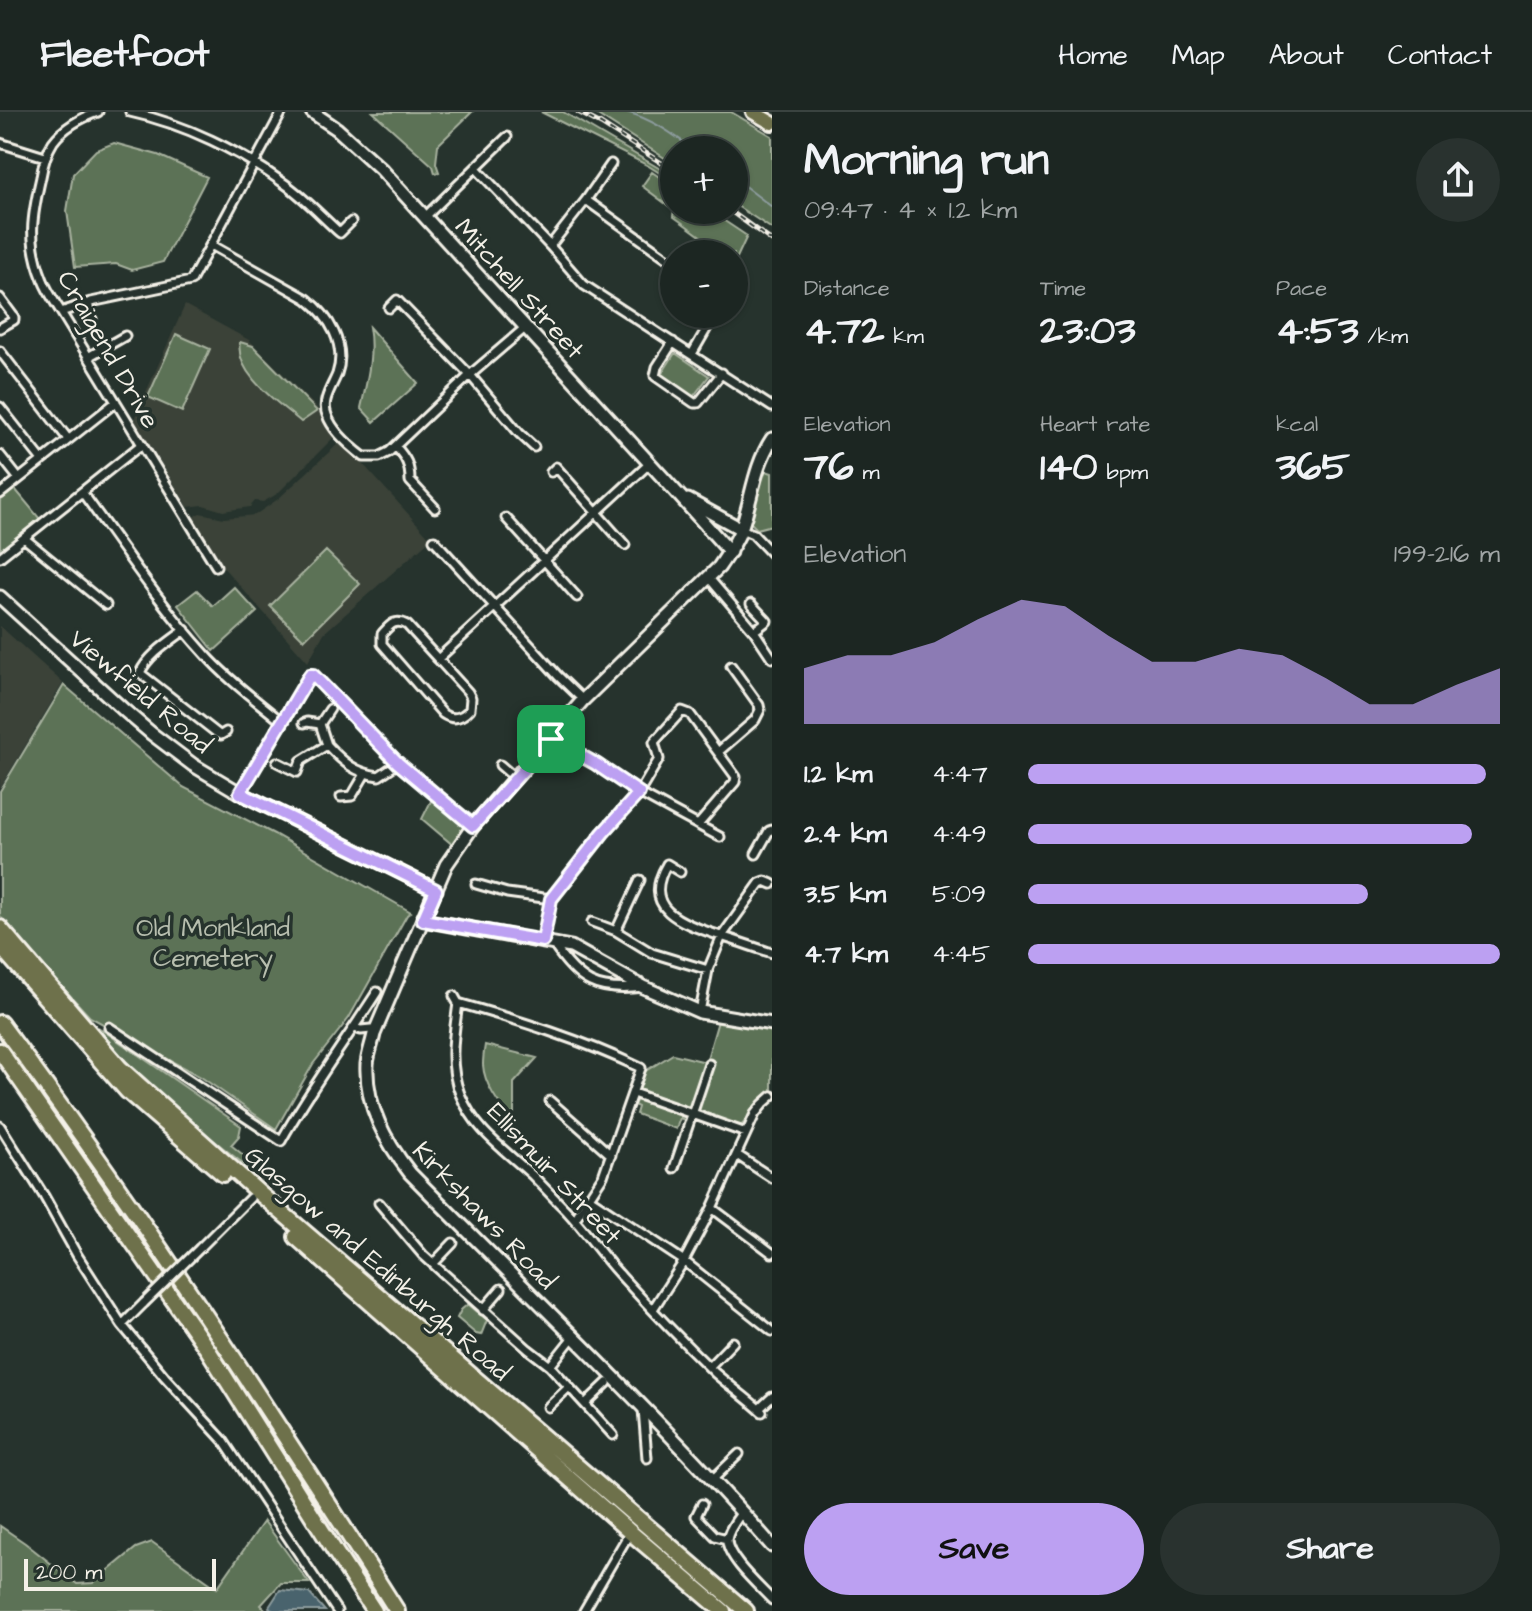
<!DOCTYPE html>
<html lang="en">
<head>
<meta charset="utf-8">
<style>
	body { margin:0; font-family:"Architects Daughter",sans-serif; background:#29322f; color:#f1f3f6; height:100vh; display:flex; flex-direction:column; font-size:30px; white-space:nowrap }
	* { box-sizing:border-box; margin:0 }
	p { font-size:26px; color:#a0a5a5 }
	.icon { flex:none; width:44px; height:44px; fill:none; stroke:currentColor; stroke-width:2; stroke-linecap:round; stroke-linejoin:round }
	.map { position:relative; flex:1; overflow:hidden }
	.side { display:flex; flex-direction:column; background:#1c2622; width:760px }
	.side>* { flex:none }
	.fabs { position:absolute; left:660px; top:24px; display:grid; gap:16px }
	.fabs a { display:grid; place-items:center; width:88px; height:88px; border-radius:50%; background:#1c2622; box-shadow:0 2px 6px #0004,0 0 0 2px #3a4340; font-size:40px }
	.scale { position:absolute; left:24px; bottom:20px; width:192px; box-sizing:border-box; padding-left:8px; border:4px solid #f4f1e8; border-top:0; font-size:22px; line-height:28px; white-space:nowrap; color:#f4f1e8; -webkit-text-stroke:6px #26332d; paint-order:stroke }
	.pin { position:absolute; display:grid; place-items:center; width:68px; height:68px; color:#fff; margin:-34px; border-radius:16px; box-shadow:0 4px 12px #0006 }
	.round { display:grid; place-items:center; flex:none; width:84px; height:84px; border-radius:42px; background:#29322f }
	.headline { display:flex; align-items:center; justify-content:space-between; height:136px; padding:0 32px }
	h1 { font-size:44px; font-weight:700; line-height:60px }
	.figures { display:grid; grid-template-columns:repeat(3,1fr); gap:12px; height:136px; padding:8px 32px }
	.figures div { display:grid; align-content:center }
	.figures b { font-size:40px; font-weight:700 }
	.figures small { font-size:22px; font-weight:400 }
	.figures p { font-size:22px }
	.chart { height:224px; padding:16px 32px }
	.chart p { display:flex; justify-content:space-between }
	.chart svg { width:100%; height:144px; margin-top:8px; fill:#bca0f2; opacity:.7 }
	.button { display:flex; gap:16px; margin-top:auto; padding:16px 32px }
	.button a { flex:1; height:92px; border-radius:48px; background:#bca0f2; color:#111; font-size:32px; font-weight:700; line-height:92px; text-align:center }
	.button a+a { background:#29322f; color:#f1f3f6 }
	ul { padding:0 32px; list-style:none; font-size:26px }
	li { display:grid; grid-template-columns:128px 96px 1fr; align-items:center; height:60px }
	li i { height:20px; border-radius:10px; background:#bca0f2 }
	header { display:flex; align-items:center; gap:48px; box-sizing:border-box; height:112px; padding:0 40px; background:#1c2622; border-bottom:2px solid #3a4340 }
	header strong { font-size:38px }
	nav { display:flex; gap:44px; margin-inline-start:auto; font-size:28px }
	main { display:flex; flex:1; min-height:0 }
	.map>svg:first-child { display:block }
</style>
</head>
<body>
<header>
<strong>Fleetfoot</strong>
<nav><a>Home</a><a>Map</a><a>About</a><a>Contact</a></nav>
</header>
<main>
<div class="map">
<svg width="772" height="1499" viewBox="0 0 772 1499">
	<rect width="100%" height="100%" fill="#26332d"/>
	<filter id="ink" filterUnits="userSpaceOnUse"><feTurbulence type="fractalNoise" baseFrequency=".0125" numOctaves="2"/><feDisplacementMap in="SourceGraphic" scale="16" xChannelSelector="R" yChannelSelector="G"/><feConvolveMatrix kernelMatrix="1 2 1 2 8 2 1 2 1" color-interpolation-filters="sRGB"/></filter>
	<g filter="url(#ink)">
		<path fill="#3a4238" d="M185,193L249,228L320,299L321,306L334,325L277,382L263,390L255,389L250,395L223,399L203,393L188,395L134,307Z
			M339,331L363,352L431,427L324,521L308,550L222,454L193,405L200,401L224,406L255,403L278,387Z
			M0,514L63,571L0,676Z"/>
		<path fill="#5c7256" stroke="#a8b29f" stroke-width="2" d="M373,0H472L438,33L436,51L439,60L435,61L433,54Z
			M541,0H563L570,4L674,65V70L647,53Z
			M593,0H731L772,24V117L734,92V38H674V52Z
			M114,31L158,43L207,65L163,150L132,158L116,152L75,155L67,99L73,62L96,38Z
			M652,60L674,75V98H708L747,124L734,152V142H703L710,131L673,104L674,98L642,74Z
			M369,215L418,271L374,310L361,296C367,269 374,242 369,215Z
			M176,222L210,237L182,300L148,285Z
			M240,230L253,234L317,299L301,310C279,291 234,262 240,230Z
			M675,241L709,264L693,285L661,263Z
			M763,358L772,361V413L757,417L750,410Z
			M15,377L40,407L0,439V389Z
			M326,439L360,472L304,528L270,494Z
			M234,475L257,500L214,539L178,493L197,478L213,494Z
			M64,573L183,675L274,722L411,800L407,803L349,906L313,952L276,1017L201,965L90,905L15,824L0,804V679Z
			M434,683L470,715L454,734L422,707Z
			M718,909L772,919V978L741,1014L643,981L638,976L644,960L673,942L706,950Z
			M98,915L241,1014L239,1024L231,1033L264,1060L262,1067C208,1023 138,971 98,915Z
			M485,933L537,946L514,971V1001L512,1004C498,994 484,970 483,953C483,946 484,939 485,933Z
			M637,987L686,1004V1009L680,1006L676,1017L636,1002L638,995L634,993Z
			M468,1192L487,1208L481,1223L476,1222L457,1206L461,1198Z
			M264,1409L309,1471H281L261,1493L267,1499H0V1414L25,1431L77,1472L93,1471L136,1436L152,1430L217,1476Z"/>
		<path fill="#48646d" stroke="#8d9c9e" stroke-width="2" d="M280,1478L309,1481L325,1499H273L269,1495Z"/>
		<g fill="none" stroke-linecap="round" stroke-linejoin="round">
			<path stroke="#8d9c9e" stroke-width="2" d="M626,0C652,7 673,22 694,38
				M734,66L772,95"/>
			<defs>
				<path id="street" d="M98,0C82,5 63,16 53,30C46,41 43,53 41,65C32,104 27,129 43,168C47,179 55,190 61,200L216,454
					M130,0C185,12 240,39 285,72C305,86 322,105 340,121L351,110
					M0,31L45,45
					M476,56L550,134L584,173L772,295
					M586,88L611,52
					M425,105L507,25
					M211,133L307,187C329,204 347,233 337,262C332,275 321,289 327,303C332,318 351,335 364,345H379L389,340L470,263L526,215
					M550,134L586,88L674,151
					M0,186L14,205V208L0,216
					M88,191L92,207
					M389,196L397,188L470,263L519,321L534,335
					M61,200L91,190L191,169L282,0
					M673,230L657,255L655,264L694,291H698L722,261
					M0,239L68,327
					M692,242L715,202
					M88,245L125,224
					M0,295L42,348
					M396,335C406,346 410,353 410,369L435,396
					M0,343L19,367
					M551,360L556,355L625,433
					M82,380C122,435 160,493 206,543C228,568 256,588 281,609
					M0,382L116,290
					M506,406L577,485
					M741,417L753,422L772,442
					M24,426L106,493
					M434,428L558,564L583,588
					M0,445L142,332
					M708,465L754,519L772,546
					M751,492L767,509L754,519
					M185,518C169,530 148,543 140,561L218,622L221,623L226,620
					M438,547L407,513C395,506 390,513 382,522V532L443,602C453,609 462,606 470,597L471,586L468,580L438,547L650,351
					M304,611L307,610L320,612
					M551,627L596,652L639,681L720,725
					M327,633L320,612L330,597
					M718,640L755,608L760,598L759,593L731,554
					M277,650L297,660L301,649L327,633C343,650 355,661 379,664L398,651
					M500,653L515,666
					M240,681L310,563H313L398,651L473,714
					M341,685L352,684L365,662
					M756,742L769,719L772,718
					M680,760L667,752C638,801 689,813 724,825C740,830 756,836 772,841
					M476,772L507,781L551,787
					M592,810L616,819L652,841L708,858
					M616,819L640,768
					M543,829L551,787L603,721L639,681L659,647L654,630L682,599L690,602L736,665L735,670L698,713
					M553,832C579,870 596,881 643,875
					M454,884L458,891C521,909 582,928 641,956L603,1064L575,1107
					M458,891C454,922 448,952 460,982C475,1019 504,1037 532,1063C542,1073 552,1084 562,1094C584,1116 600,1142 621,1164C651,1197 683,1230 715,1261C731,1275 747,1286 762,1300
					M700,900L708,858L722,824L760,771L765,769L772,772
					M109,915L281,1029C310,977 345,930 377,880
					M354,916L361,918L371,917L374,922
					M633,981L746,1021
					M550,989L611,1043
					M0,1014L44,1084L77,1143L122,1213L165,1265L223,1328L337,1499
					M737,1043L772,1066
					M674,1056L709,952
					M589,1086L684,1149L772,1219
					M379,1091L423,1143L528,1237L550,1254
					M712,1096L772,1141
					M200,1136L250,1086
					M433,1152L453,1131
					M653,1197L684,1149L712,1096L755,1002L763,992L772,984
					M483,1198L501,1177
					M122,1213L144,1191
					M573,1225L550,1254L613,1323
					M709,1255L733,1230
					M585,1292L607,1271
					M548,1295L569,1275
					M643,1297L647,1346
					M759,1297L772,1285
					M712,1368L739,1342
					M702,1392L696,1404L715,1424L727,1427
					M742,1400C737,1407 728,1418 727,1428C727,1446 760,1475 772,1488
					M584,1499L630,1420"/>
				<path id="secondary" d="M312,0L337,17L381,57L677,381L730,440
					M772,327C754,354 752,387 741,417C736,431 727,443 719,455L583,588L473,714L446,753L374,922C372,932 368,942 367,952C365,994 386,1030 410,1061C531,1184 658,1304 772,1434
					M688,388L741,417
					M0,485L125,599L152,622L193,653L240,681L436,778
					M423,808L571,835L643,875L700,900L772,912"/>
				<path id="primary" d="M753,0L772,11"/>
				<path id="highway" d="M0,816L120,956L259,1081L746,1499
					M0,834L127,979L223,1062
					M0,911C141,1101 270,1299 397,1499
					M0,939L208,1238L334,1438L374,1499
					M296,1125L630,1420L723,1499"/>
			</defs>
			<use href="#street" stroke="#f4f1e8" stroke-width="13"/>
			<use href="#secondary" stroke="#f4f1e8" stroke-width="17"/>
			<use href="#primary" stroke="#f4f1e8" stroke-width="18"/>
			<use href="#highway" stroke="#f4f1e8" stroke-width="20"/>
			<use href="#street" stroke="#26332d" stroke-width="7"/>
			<use href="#secondary" stroke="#26332d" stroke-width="11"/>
			<use href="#primary" stroke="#6e714b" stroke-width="12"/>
			<use href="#highway" stroke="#6e714b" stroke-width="14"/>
			<defs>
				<path id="rail" d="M578,0L601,12L674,59
					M729,98L772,129"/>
			</defs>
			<use href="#rail" stroke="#f4f1e8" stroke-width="5"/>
			<use href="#rail" stroke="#26332d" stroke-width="2" stroke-dasharray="6" stroke-linecap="butt"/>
			<defs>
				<path id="street-bridge" d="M144,1191L200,1136"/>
			</defs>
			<use href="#street-bridge" stroke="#f4f1e8" stroke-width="13" stroke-linecap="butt"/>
			<use href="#street-bridge" stroke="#26332d" stroke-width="7"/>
		</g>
	</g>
	<g fill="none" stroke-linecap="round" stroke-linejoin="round" filter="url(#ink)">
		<defs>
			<path id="route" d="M310,563H313L398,651L473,714L551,627L596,652L639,681L603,721L551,787L543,829L423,808L436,778L240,681Z"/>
		</defs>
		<use href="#route" stroke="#fff" stroke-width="16"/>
		<use href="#route" stroke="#bca0f2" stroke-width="10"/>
	</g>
	<g text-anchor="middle" stroke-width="7" stroke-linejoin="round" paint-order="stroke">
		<g font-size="26" fill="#f4f1e8" stroke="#26332d">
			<text transform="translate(520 176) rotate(48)" y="9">Mitchell Street</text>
			<text transform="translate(109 237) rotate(60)" y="9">Craigend Drive</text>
			<text transform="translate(141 579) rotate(40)" y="9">Viewfield Road</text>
			<text transform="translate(555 1061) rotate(47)" y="9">Ellismuir Street</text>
			<text transform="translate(485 1103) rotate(46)" y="9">Kirkshaws Road</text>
			<text transform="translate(378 1151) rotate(41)" y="9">Glasgow and Edinburgh Road</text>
		</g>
		<g font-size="26" fill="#b7beae" stroke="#26332d">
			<text x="213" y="824">Old Monkland<tspan x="213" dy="30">Cemetery</tspan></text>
		</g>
	</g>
</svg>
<div class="fabs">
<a>+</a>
<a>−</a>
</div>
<div class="scale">200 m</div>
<div class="pin" style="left:551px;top:627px;background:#1e9e55"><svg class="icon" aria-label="arrive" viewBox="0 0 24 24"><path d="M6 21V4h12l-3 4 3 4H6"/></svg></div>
</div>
<section class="side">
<div class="headline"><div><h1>Morning run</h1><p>09:47 · 4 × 1.2 km</p></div><a class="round"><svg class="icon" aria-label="share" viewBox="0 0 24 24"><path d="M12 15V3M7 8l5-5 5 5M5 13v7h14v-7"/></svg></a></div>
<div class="figures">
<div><p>Distance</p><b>4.72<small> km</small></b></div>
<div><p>Time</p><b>23:03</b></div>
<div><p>Pace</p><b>4:53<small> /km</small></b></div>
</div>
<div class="figures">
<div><p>Elevation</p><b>76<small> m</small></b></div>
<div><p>Heart rate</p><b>140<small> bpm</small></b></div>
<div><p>kcal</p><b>365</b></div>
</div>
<div class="chart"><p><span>Elevation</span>199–216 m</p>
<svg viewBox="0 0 160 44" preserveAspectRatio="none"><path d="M0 44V27L10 23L20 23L30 19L40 12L50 6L60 8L70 17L80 25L90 25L100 21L110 23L120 30L130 38L140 38L150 32L160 27V44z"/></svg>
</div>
<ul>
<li><b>1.2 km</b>4:47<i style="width:97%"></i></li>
<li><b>2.4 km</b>4:49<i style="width:94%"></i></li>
<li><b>3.5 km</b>5:09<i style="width:72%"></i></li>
<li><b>4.7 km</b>4:45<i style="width:100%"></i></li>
</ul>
<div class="button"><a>Save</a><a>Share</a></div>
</section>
</main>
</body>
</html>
